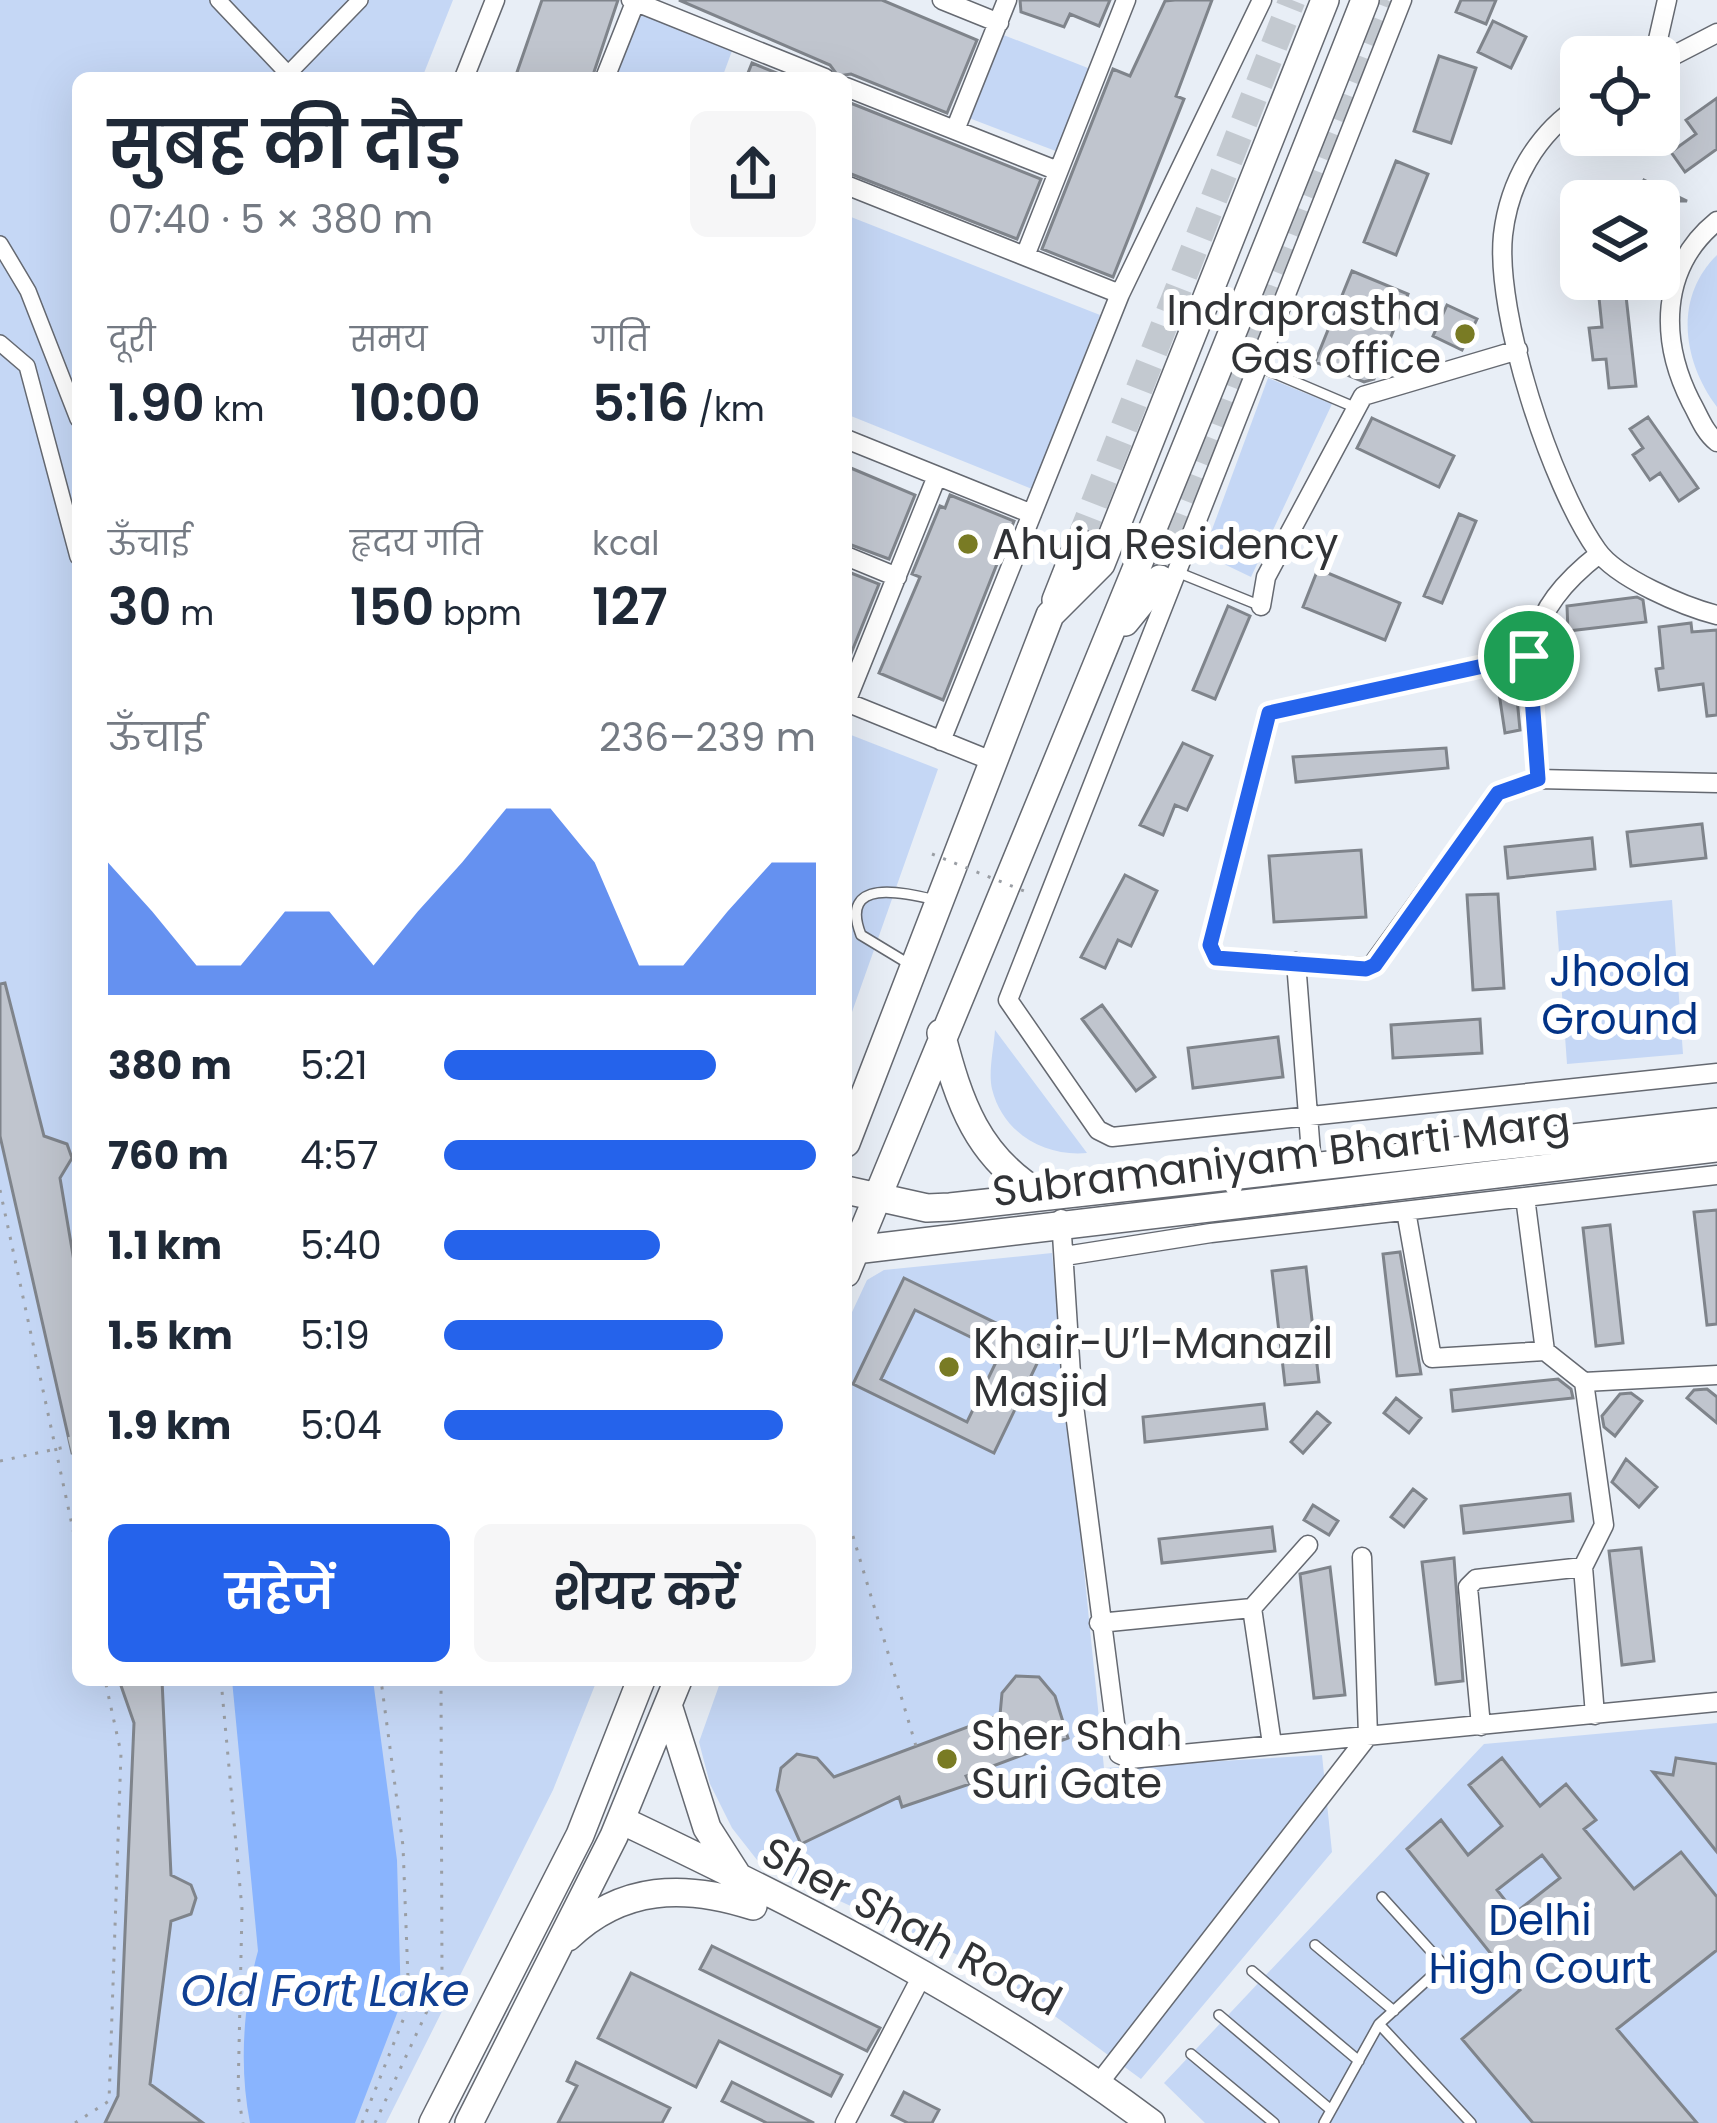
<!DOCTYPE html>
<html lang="hi">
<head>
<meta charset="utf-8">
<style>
	body { margin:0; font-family:Poppins,"Noto Sans Devanagari",sans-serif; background:#f6f6f7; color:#1f2937; height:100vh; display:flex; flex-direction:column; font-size:45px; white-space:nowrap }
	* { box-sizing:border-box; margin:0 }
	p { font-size:39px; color:#747a83 }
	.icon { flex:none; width:66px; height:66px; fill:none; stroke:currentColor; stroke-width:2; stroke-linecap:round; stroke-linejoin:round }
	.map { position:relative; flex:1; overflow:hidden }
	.panel { position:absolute; left:72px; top:72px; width:780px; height:1614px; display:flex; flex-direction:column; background:#fff; border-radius:18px; box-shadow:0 12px 48px #0002 }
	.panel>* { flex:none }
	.fabs { position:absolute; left:1560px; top:36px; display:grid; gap:24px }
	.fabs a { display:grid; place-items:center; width:120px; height:120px; border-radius:18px; background:#fff; box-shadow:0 12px 48px #0002; font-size:60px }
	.pin { position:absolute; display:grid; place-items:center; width:102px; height:102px; color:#fff; margin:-51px; border:6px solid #fff; border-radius:50%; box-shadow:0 3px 12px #0007 }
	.round { display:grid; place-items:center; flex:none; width:126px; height:126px; border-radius:18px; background:#f6f6f7 }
	.headline { display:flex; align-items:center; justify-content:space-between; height:204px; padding:0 36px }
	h1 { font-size:66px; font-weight:600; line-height:90px }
	.stats { display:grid; grid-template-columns:repeat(3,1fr); gap:18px; height:204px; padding:12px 36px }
	.stats div { display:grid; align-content:center }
	.stats b { font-size:51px; font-weight:600 }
	.stats small { font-size:33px; font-weight:400 }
	.stats p { font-size:33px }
	.chart { height:336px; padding:24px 36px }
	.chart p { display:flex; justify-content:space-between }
	.chart svg { width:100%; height:216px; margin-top:12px; fill:#2563eb; opacity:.7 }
	.cta { display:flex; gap:24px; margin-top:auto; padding:24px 36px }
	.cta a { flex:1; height:138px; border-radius:18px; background:#2563eb; color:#fff; font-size:48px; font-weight:600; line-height:138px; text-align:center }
	.cta a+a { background:#f6f6f7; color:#1f2937 }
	ul { padding:0 36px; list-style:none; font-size:39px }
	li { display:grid; grid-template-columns:192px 144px 1fr; align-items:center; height:90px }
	li i { height:30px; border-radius:15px; background:#2563eb }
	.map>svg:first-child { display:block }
</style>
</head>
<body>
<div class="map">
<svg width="1717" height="2123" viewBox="0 0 1717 2123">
	<rect width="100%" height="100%" fill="#e8eef6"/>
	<path fill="#c5d7f5" d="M0,0H453L422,78H78V1680H597L553,1790L386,2123H0Z
		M644,5L736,40L722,78H616Z
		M1001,34L1093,70L1061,153L969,118Z
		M846,215L1100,315L1032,489L846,414Z
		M1717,255V407C1683,362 1673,298 1717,255Z
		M1268,378L1332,404L1251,577L1203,554Z
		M846,733L938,769L846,1029Z
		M1672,900L1683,1054L1567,1064L1556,911Z
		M995,1030L1087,1153C1046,1157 1003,1134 992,1089C988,1072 994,1047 995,1030Z
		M1052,1253L1104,1768L1322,1755L1332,1852L1141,2079L993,1971L761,1865L732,1828L710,1784L699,1742L721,1680H846V1325L867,1280L884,1270Z
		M1717,1723V2123H1205L1164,2083L1484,1744Z"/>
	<path fill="#89b4fe" d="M232,1680H373L397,1860L401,2003L355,2123H250C239,2068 243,2005 258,1951Z"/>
	<path fill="#c0c5ce" stroke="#7f848b" stroke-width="3" fill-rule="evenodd" d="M542,0H618L592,78H515Z
		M679,0H882L977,40L947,113L851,74L838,76L830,65Z
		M1020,0H1110L1099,26L1070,14L1064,27L1021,12Z
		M1175,0H1212L1176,96L1184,99L1113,277L1042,249L1113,69L1130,76L1165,1Z
		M1461,0H1496L1486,24L1456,12Z
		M1493,21L1526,37L1511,68L1478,52Z
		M1439,56L1476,68L1451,143L1414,131Z
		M752,63L789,78H746Z
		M1717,98V149L1685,172L1671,152L1696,134L1686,120Z
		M848,102L1041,179L1017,239L846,172Z
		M1396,161L1428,174L1396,255L1364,242Z
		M1644,180L1687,201H1633Z
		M1352,271L1408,294L1374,379L1364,382L1315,362Z
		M1626,296L1636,386L1609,388L1606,359L1593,360L1589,328L1602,327L1599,298Z
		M1447,305L1477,319L1462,350L1433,336Z
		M1648,417L1698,488L1679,501L1660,473L1650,480L1633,455L1643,448L1630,429Z
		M1372,418L1454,456L1439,487L1357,448Z
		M846,466L915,495L889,559L846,543Z
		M950,495L1014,521L943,700L879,673L920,577L912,574L940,506L945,508Z
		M1459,514L1476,521L1442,603L1424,596Z
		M1318,569L1400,603L1385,640L1303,607Z
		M846,571L879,584L846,666Z
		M1637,597L1643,600L1646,622L1568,631L1567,606Z
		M1228,606L1250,616L1215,699L1193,690Z
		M1691,623L1692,632L1717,630V715L1707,716L1703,684L1659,690L1656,669L1663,668L1659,627Z
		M1515,677L1520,730L1505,733L1497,680Z
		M1183,743L1212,756L1187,810L1175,805L1163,835L1140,825Z
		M1446,748L1448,768L1296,782L1293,757Z
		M1702,824L1706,858L1631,866L1627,832Z
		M1592,838L1595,869L1508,878L1505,847Z
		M1361,850L1366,917L1274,922L1269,856Z
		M1125,875L1157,891L1131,946L1118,940L1105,968L1081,957Z
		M1498,894L1504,988L1473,990L1467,895Z
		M5,983L44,1136L67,1144L72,1158L60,1178L78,1285V1453H72L0,1136V984Z
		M1102,1005L1155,1077L1136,1091L1082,1019Z
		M1480,1019L1482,1053L1393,1058L1391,1025Z
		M1278,1037L1283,1077L1193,1088L1188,1048Z
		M1717,1210V1324L1707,1325L1694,1212Z
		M1610,1225L1623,1343L1596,1346L1583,1228Z
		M1400,1252L1421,1374L1397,1376L1383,1254Z
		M1306,1267L1319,1382L1285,1385L1272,1271Z
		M904,1278L1045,1347L994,1453L853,1384ZM915,1310L1001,1352L967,1422L881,1379Z
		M1558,1379L1571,1389L1573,1398L1453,1411L1451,1390Z
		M1707,1389L1717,1397V1423L1687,1398L1694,1390Z
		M1631,1393L1642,1401L1615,1436L1604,1427L1602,1416L1620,1394Z
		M1396,1398L1421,1418L1409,1433L1384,1413Z
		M1264,1404L1267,1429L1145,1442L1143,1417Z
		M1317,1412L1330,1423L1303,1453L1291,1442Z
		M1626,1459L1657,1487L1639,1507L1612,1482Z
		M1413,1489L1426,1499L1404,1527L1391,1517Z
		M1570,1494L1573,1521L1464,1533L1461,1506Z
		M1313,1505L1338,1521L1329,1535L1304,1520Z
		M1272,1527L1275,1551L1162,1563L1159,1539Z
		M1641,1548L1654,1661L1622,1665L1609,1551Z
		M1454,1558L1463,1681L1436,1684L1422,1562Z
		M1330,1567L1345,1695L1314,1698L1300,1574Z
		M1016,1676L1039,1677L1055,1696L1068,1738L966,1776L970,1784L902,1807L899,1797L801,1844L777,1790L781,1768L797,1754L817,1758L834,1777L1000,1715L1002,1693Z
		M119,1680H162L171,1875L191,1885L196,1898L191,1914L171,1921L150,2084L203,2123H105L118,2096L134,1723Z
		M1502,1758L1540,1806L1566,1784L1596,1820L1584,1829L1634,1889L1681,1852L1717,1897V1950L1617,2029L1697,2123H1533L1462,2039L1520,1990L1407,1849L1441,1820L1468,1855L1502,1826L1469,1785ZM1542,1855L1560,1878L1515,1913L1497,1890Z
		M1676,1758L1717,1764V1852L1653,1772L1673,1775Z
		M712,1946L880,2028L867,2051L700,1969Z
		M631,1973L842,2075L831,2096L719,2041L696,2087L598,2038Z
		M576,2062L670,2108L662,2123H558L577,2086L567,2081Z
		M732,2082L814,2123H767L722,2101Z
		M904,2092L939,2110L932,2123H908L892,2115Z"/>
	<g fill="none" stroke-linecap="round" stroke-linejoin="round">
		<path stroke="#c3c9d0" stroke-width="18" stroke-dasharray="18 9" stroke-linecap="butt" d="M70,1446L78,1444"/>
		<path stroke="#c3c9d0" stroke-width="27" stroke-dasharray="27 14" stroke-linecap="butt" d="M1079,542L1292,0
			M1160,579L1387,0"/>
		<defs>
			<path id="service" d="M1260,367L1354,407
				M1177,572L1261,606
				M909,964L861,935C838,876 906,893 935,900
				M1382,1897L1440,1961L1436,1972L1379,2024L1471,2123
				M1315,1945L1394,2011
				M1252,1971L1359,2061
				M1219,2015L1331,2110
				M1191,2054L1274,2123
				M1324,2123L1379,2024"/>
			<path id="pedestrian" d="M218,0L292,78
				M289,73L360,0
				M0,244L28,291L78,419
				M0,343L27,366L78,557"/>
			<path id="minor" d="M631,0L825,78
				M942,0L999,23
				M1402,0L1008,1000L1098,1130L1112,1137L1717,1073
				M1654,57L1667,0
				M1659,63L1717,33
				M464,78L495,0
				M605,78L636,0
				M846,87L1058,171
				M1581,105C1537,133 1509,182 1503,235C1495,314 1551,485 1597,550C1616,578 1685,607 1717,615
				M955,130L1007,0
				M846,185L1120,294
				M1717,221C1659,268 1660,341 1691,402C1699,416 1704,432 1717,442
				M1025,256L1126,0
				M846,439L1032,514
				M846,556L897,577
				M1261,606L1266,577L1363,396L1518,350
				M1529,656L1269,713L1210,945L1216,958L1370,968L1498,793L1538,779L1717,783
				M846,702L937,476
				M846,702L992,761
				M941,741L1120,294L1262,0
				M1538,779C1531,676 1508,625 1599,554
				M1296,962L1312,1166
				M1406,1211L1432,1358L1545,1351L1525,1197
				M1061,1219L1072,1390L1119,1754L1130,1759L1717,1702
				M1065,1256L1211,1233L1717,1175
				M1545,1351L1584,1382L1604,1525L1583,1567
				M1584,1382L1717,1375
				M1252,1608L1308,1545
				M1099,1623L1252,1608L1272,1744
				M1481,1726L1468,1587L1476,1579L1583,1567L1595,1715
				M1099,2083L1368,1736L1362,1557
				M845,2123L916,1987"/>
			<path id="secondary" d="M1056,600L1079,542
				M1125,622L1160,579
				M941,1033C959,1102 977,1158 1043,1196
				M846,1143L1050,615L1101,564L1325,0
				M846,1190L927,1208L950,1207L1717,1122
				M855,1250L1717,1148
				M846,1273C1021,849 1197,427 1365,0
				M668,1705L707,1828L739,1878
				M621,1820C806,1908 987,2000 1151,2123
				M568,1937C622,1885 685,1884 753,1906
				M433,2123L580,1835L641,1680
				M469,2123L614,1836L678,1680"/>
		</defs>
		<use href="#service" stroke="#656971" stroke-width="12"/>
		<use href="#pedestrian" stroke="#656971" stroke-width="18"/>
		<use href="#minor" stroke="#656971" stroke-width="21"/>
		<use href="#secondary" stroke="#656971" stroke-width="30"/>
		<path stroke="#9a9ea4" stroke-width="3" stroke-dasharray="3 9" stroke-linecap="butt" d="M0,1190L78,1553
			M0,1461L70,1446
			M846,1513L916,1746
			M221,1680L242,1909L238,2095L243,2123
			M75,2123L109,2101L121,1753L105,1680
			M362,2123L409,2005L403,1846L381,1680
			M375,2123L442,1979L441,1680"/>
		<use href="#service" stroke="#fff" stroke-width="9"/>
		<use href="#pedestrian" stroke="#fff" stroke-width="15"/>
		<use href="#minor" stroke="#fff" stroke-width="18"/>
		<use href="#secondary" stroke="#fff" stroke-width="27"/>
		<path stroke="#9a9ea4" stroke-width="3" stroke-dasharray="3 9" stroke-linecap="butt" d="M932,854L1029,893"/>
	</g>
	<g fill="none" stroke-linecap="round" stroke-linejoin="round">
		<defs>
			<path id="route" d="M1529,656L1538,779L1498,793L1375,965L1366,969L1216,958L1210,945L1269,713Z"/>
		</defs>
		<use href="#route" stroke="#fff" stroke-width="24"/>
		<use href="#route" stroke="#2563eb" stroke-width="15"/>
	</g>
	<g fill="#797b24" stroke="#fff" stroke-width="4.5">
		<circle cx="1465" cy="334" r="12"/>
		<circle cx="968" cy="544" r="12"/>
		<circle cx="949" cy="1367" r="12"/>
		<circle cx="947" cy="1759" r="12"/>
	</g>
	<g text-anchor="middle" stroke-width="12" stroke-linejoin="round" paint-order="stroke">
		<g font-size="42" fill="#313336" stroke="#fff" text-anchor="start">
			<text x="1441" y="325" text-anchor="end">Indraprastha<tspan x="1441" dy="48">Gas office</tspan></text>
			<text x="992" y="559">Ahuja Residency</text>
			<text x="973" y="1358">Khair-U’l-Manazil<tspan x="973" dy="48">Masjid</tspan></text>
			<text x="971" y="1750">Sher Shah<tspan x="971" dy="48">Suri Gate</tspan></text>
		</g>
		<g font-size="42" fill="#033386" stroke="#fff">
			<text x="1620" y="986">Jhoola<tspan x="1620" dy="48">Ground</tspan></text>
			<text x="1540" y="1935">Delhi<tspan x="1540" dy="48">High Court</tspan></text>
		</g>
		<g font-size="42" fill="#313336" stroke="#fff">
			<text transform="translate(1281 1156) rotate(-7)" y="15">Subramaniyam Bharti Marg</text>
			<text transform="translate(912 1926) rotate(28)" y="15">Sher Shah Road</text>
		</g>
		<g font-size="45" font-style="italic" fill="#103f93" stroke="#fff">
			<text x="325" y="2006">Old Fort Lake</text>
		</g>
	</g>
</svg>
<div class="fabs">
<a><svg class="icon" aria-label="locate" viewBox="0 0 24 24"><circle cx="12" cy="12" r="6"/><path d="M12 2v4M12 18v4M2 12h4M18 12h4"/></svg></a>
<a><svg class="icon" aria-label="layers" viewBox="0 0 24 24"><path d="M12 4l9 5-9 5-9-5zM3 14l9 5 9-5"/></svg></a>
</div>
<div class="pin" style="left:1529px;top:656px;background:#1e9e55"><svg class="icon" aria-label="arrive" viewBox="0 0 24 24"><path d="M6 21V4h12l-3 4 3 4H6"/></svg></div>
<section class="panel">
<div class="headline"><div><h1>सुबह की दौड़</h1><p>07:40 · 5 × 380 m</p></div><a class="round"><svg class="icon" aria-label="share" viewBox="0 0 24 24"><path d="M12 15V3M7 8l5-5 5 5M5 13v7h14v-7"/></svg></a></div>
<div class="stats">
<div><p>दूरी</p><b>1.90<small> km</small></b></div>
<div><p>समय</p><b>10:00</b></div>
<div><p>गति</p><b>5:16<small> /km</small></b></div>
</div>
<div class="stats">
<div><p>ऊँचाई</p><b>30<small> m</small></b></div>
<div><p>हृदय गति</p><b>150<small> bpm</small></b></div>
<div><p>kcal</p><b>127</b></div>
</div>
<div class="chart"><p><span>ऊँचाई</span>236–239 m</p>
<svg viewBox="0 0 160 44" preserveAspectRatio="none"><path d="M0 44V17L10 27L20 38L30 38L40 27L50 27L60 38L70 27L80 17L90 6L100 6L110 17L120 38L130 38L140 27L150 17L160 17V44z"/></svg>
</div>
<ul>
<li><b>380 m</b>5:21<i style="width:73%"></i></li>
<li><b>760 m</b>4:57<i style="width:100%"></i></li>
<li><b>1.1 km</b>5:40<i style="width:58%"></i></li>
<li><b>1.5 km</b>5:19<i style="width:75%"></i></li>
<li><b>1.9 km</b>5:04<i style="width:91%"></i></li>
</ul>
<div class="cta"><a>सहेजें</a><a>शेयर करें</a></div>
</section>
</div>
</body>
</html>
